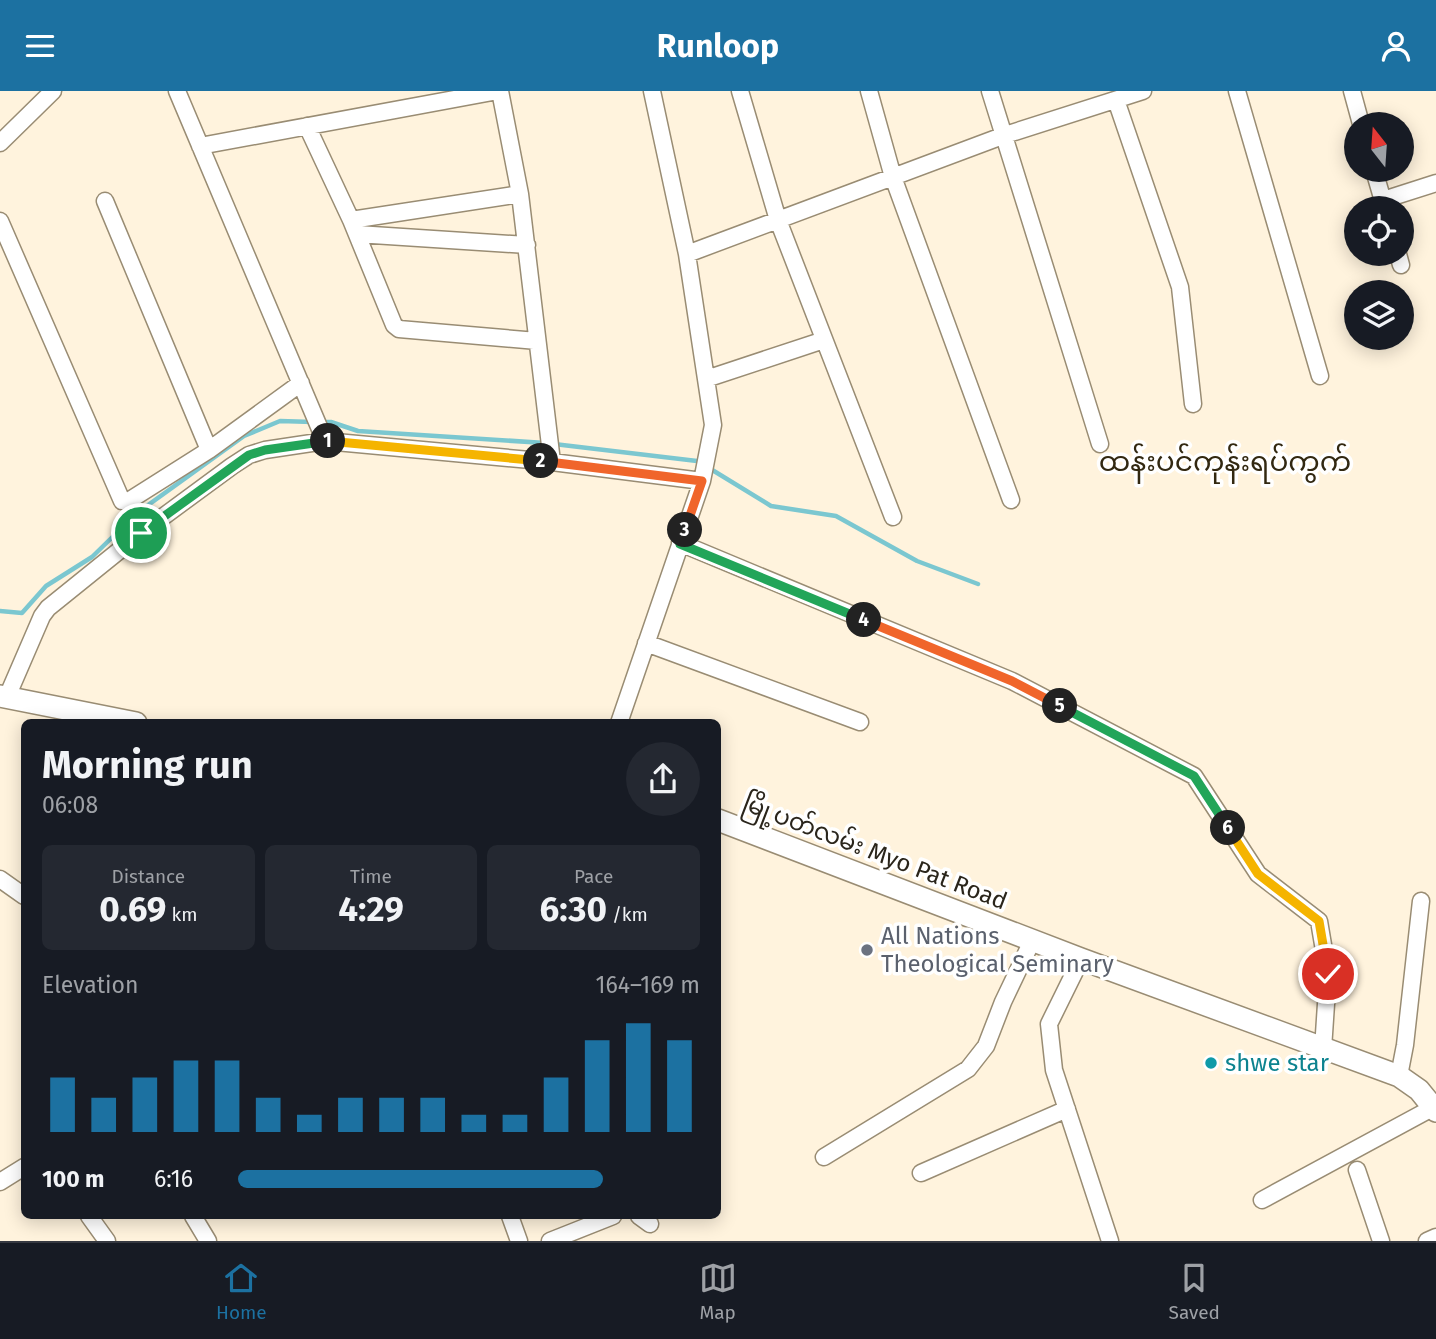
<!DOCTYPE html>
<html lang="en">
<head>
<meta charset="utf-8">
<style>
	body { margin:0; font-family:"Fira Sans","Noto Sans Myanmar",sans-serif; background:#242831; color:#f1f3f6; height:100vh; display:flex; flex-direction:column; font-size:26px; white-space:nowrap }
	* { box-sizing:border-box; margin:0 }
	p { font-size:23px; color:#9ea1a6 }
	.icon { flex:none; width:38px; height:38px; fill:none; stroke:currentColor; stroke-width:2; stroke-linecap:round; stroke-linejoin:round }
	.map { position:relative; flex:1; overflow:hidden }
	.details { position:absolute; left:21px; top:628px; width:700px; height:500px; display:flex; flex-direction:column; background:#171b24; border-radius:10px; box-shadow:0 4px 18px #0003 }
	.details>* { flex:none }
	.needle { width:46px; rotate:343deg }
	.fabs { position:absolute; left:1344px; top:21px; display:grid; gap:14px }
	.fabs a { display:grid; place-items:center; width:70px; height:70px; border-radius:50%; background:#171b24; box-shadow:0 4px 18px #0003; font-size:35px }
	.pin { position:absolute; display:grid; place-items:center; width:60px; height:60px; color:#fff; margin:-30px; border:4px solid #fff; border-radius:50%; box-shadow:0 2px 7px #0007 }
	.km { position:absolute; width:35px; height:35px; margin:-18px; border-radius:50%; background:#222; color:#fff; font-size:19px; line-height:35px; text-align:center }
	.round { display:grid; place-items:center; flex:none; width:74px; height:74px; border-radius:37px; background:#242831 }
	.head { display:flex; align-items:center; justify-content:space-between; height:119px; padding:0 21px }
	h1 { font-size:38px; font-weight:700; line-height:52px }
	.figures { display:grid; grid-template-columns:repeat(3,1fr); gap:10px; height:119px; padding:7px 21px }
	.figures div { display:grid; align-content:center; border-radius:10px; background:#242831; text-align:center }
	.figures b { font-size:35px; font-weight:700 }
	.figures small { font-size:19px; font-weight:400 }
	.figures p { font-size:19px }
	.chart { height:196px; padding:14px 21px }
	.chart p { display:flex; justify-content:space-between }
	.chart svg { width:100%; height:126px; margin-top:7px; stroke:#1c71a1; stroke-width:6 }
	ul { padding:0 21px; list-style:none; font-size:23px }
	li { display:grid; grid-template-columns:112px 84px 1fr; align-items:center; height:52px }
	li i { height:18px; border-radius:9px; background:#1c71a1 }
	header { display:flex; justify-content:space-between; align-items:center; height:91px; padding:0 21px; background:#1c71a1; color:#fff; font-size:32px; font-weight:700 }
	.menu { display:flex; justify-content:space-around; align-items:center; height:98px; border-top:2px solid #363941; background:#171b24; font-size:19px; color:#9ea1a6 }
	.menu a { display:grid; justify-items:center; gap:4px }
	.menu .current { color:#1c71a1 }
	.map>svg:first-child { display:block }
</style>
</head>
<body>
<header><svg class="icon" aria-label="menu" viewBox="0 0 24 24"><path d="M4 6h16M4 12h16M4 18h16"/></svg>Runloop<svg class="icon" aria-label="person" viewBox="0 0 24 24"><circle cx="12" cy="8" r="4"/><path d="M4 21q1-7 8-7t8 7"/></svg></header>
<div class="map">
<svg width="1436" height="1150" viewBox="0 0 1436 1150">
	<rect width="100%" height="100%" fill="#fff3dd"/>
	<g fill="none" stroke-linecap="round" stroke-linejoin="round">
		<path stroke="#7bc7d0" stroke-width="4.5" d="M321,331H331L358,340L545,352
			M554,353L697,370L701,372
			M709,377L771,415L836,425L917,470L978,493
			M0,520L22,522L46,495L92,466L137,422L244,345L280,330L313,331"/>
		<defs>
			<path id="minor" d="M177,0L325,350
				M500,0L520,103L552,371
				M740,0L778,129L893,426
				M869,0L893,86L1011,409
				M990,0L1100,353
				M1237,0L1320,285
				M1352,0L1361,33
				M1116,9L1180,196L1193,313
				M307,35L351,129L394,234L399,238L537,250
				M0,52L53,0
				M200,55L498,0
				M1374,79L1385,117
				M1383,109L1436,92
				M105,110L209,359
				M351,129L520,103
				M0,130L122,410L130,409L209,359L301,292
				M357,143L527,154
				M687,163L1005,44L1143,0
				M1398,163L1401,174
				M706,288L824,249
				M680,452L1012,590L1194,685L1258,783L1319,830L1328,883L1323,958
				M646,552L860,631
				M7,606L42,525L48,517L141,442L232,375L249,364L265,359L325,350L552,371L702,390
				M619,632L702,390L713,334L687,163L652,0
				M0,788L24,805
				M1081,868L1049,933L1054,979L1110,1150
				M1399,985L1405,954L1421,810
				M824,1066L968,978L986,955L1003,911L1033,848
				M1357,1079L1381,1150
				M921,1082L1067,1018
				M0,1091L24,1076
				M1262,1109L1434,1016
				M89,1125L107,1150
				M193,1125L208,1150
				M510,1125L519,1150
				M639,1125L650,1133
				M550,1150L613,1125
				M1427,1150L1436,1146"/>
			<path id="major" d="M0,605L136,632
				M718,729L1081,868L1399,985L1419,999L1436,1020"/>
		</defs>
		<use href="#minor" stroke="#998c73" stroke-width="19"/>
		<use href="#major" stroke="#998c73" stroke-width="24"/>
		<use href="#minor" stroke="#fff" stroke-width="16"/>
		<use href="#major" stroke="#fff" stroke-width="21"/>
	</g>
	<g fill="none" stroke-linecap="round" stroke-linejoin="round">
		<defs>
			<path id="split-1" d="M141,442L249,364L265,359L328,350"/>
			<path id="split-2" d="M328,350L541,370"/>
			<path id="split-3" d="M541,370L702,390L685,439"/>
			<path id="split-4" d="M685,439L680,453L864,529"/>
			<path id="split-5" d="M864,529L1012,590L1060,615"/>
			<path id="split-6" d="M1060,615L1194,685L1228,737"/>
			<path id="split-7" d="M1228,737L1258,783L1319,830L1328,883"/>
		</defs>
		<use href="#split-1" stroke="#fff" stroke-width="14"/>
		<use href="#split-2" stroke="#fff" stroke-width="14"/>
		<use href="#split-3" stroke="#fff" stroke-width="14"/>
		<use href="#split-4" stroke="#fff" stroke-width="14"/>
		<use href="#split-5" stroke="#fff" stroke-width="14"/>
		<use href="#split-6" stroke="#fff" stroke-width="14"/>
		<use href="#split-7" stroke="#fff" stroke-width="14"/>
		<use href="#split-1" stroke="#22a559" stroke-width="9"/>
		<use href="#split-2" stroke="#f5b400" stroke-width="9"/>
		<use href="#split-3" stroke="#f0652b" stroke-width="9"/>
		<use href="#split-4" stroke="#22a559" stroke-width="9"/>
		<use href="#split-5" stroke="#f0652b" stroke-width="9"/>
		<use href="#split-6" stroke="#22a559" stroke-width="9"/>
		<use href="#split-7" stroke="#f5b400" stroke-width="9"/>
	</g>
	<circle fill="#6b7280" stroke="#fff" stroke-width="2.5" cx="867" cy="859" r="7"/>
	<circle fill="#0f9aa8" stroke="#fff" stroke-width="2.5" cx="1211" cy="972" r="7"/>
	<g text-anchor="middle" stroke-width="7" stroke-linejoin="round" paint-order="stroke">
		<g font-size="24" fill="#2a251b" stroke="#fff">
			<text transform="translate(875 761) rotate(21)" y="8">မြို့ပတ်လမ်း Myo Pat Road</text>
		</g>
		<g font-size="24" fill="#5b616d" stroke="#fff" text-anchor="start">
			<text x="881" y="853">All Nations<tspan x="881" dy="28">Theological Seminary</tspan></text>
		</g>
		<g font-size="24" fill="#0d838f" stroke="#fff" text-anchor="start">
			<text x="1225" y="980">shwe star</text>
		</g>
		<g font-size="28" fill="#322811" stroke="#fff">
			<text x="1225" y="380">ထန်းပင်ကုန်းရပ်ကွက်</text>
		</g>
	</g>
</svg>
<div class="fabs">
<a><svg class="needle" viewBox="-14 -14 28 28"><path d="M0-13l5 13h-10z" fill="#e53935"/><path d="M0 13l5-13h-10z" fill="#9ea1a6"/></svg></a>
<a><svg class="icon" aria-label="locate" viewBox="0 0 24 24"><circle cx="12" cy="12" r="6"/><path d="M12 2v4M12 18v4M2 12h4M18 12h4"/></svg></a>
<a><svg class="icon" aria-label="layers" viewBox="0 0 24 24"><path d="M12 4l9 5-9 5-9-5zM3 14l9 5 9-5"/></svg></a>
</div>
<div class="pin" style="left:141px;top:442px;background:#1e9e55"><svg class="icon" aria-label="arrive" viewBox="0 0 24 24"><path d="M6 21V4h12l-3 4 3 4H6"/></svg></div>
<div class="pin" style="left:1328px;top:883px;background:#d93025"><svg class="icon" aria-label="check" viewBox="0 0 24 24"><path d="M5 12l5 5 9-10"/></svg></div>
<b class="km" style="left:328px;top:350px">1</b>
<b class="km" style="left:541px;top:370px">2</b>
<b class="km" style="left:685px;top:439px">3</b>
<b class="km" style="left:864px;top:529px">4</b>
<b class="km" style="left:1060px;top:615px">5</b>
<b class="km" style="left:1228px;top:737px">6</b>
<section class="details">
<div class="head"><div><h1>Morning run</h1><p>06:08</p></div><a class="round"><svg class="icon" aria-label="share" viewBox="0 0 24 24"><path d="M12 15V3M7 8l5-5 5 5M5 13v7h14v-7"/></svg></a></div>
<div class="figures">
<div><p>Distance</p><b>0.69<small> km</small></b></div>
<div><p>Time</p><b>4:29</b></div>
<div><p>Pace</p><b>6:30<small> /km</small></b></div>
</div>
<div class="chart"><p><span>Elevation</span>164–169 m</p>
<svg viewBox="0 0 160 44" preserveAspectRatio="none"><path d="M5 44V25M15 44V32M25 44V25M35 44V19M45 44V19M55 44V32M65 44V38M75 44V32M85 44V32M95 44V32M105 44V38M115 44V38M125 44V25M135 44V12M145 44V6M155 44V12"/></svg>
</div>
<ul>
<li><b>100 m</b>6:16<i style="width:79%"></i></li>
</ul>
</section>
</div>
<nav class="menu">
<a class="current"><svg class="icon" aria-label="home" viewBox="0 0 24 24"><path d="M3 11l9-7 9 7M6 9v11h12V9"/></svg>Home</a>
<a><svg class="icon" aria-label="map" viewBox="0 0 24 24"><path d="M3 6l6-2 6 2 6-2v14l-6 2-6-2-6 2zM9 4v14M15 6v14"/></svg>Map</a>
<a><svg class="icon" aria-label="saved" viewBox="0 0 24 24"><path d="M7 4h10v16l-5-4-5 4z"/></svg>Saved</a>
</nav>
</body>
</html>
